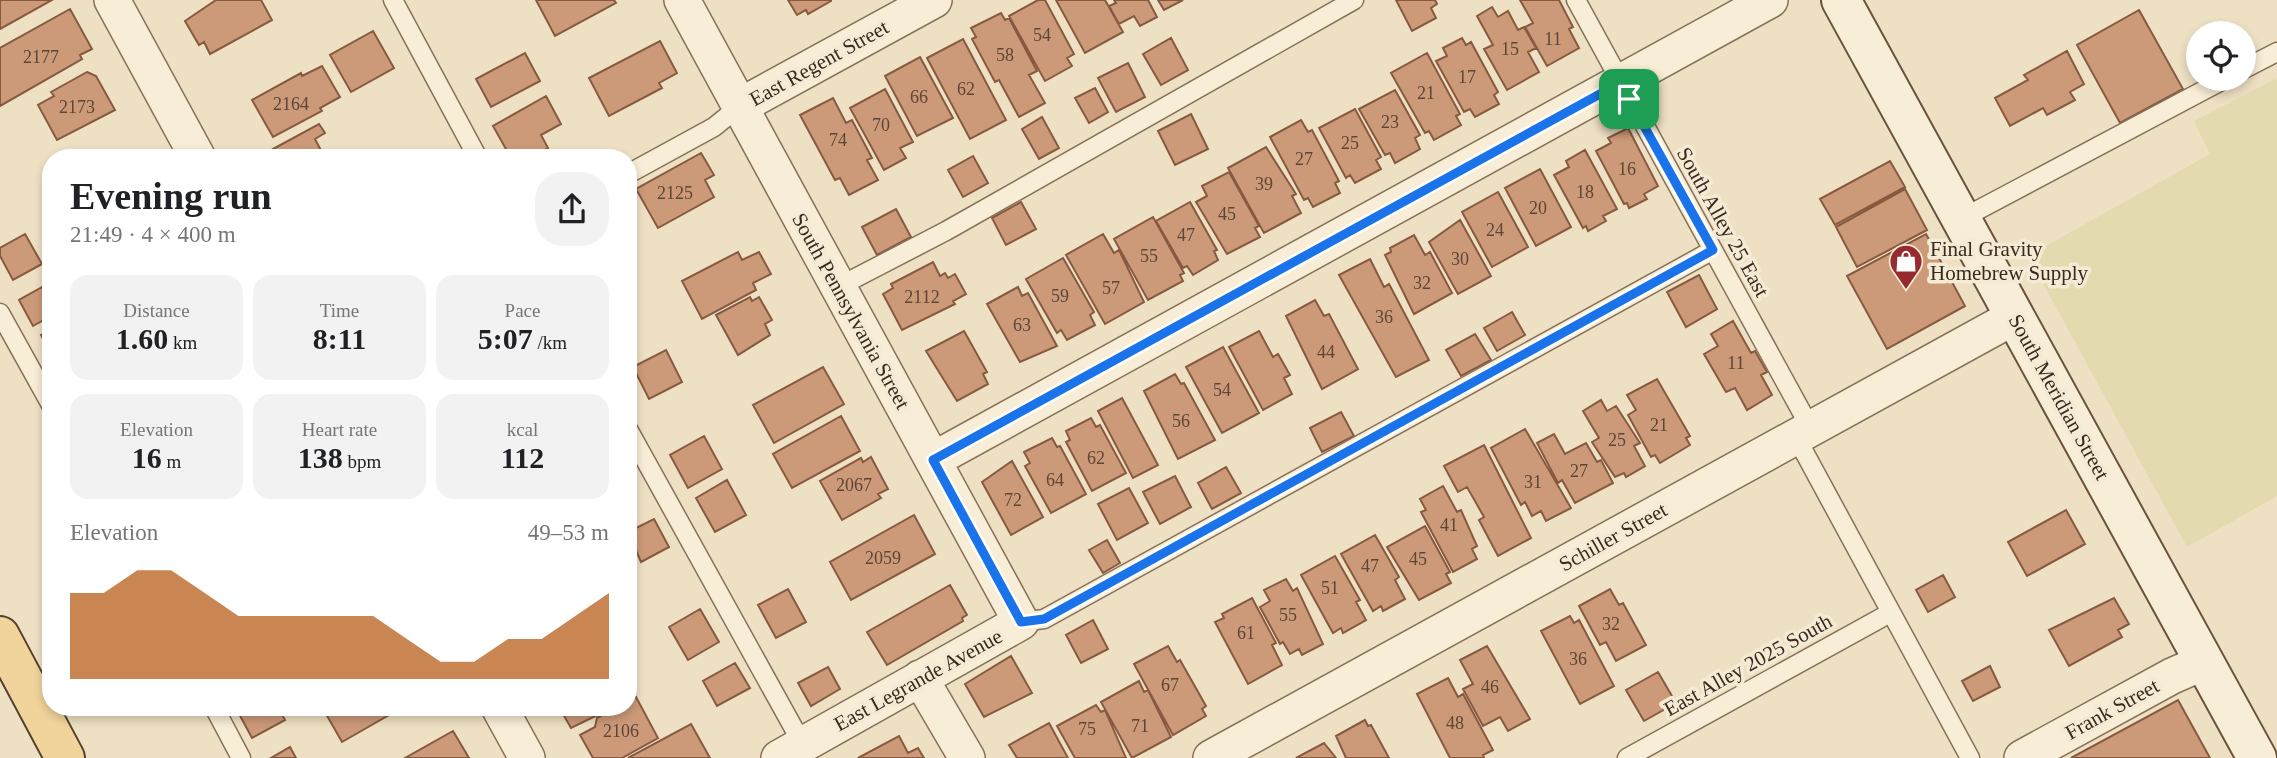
<!DOCTYPE html>
<html lang="en">
<head>
<meta charset="utf-8">
<style>
	body { margin:0; font-family:Georgia,serif; background:#f2f2f2; color:#202124; height:100vh; display:flex; flex-direction:column; font-size:26px; white-space:nowrap }
	* { box-sizing:border-box; margin:0 }
	p { font-size:23px; color:#757577 }
	.icon { flex:none; width:38px; height:38px; fill:none; stroke:currentColor; stroke-width:2; stroke-linecap:round; stroke-linejoin:round }
	.map { position:relative; flex:1; overflow:hidden }
	.panel { position:absolute; left:42px; top:149px; width:595px; height:567px; display:flex; flex-direction:column; background:#fff; border-radius:28px; box-shadow:0 4px 10px #0003 }
	.panel>* { flex:none }
	.controls { position:absolute; left:2186px; top:21px; display:grid; gap:14px }
	.controls a { display:grid; place-items:center; width:70px; height:70px; border-radius:50%; background:#fff; box-shadow:0 4px 10px #0003; font-size:35px }
	.pin { position:absolute; display:grid; place-items:center; width:60px; height:60px; color:#fff; margin:-30px; border-radius:14px; box-shadow:0 4px 10px #0006 }
	.round { display:grid; place-items:center; flex:none; width:74px; height:74px; border-radius:28px; background:#f2f2f2 }
	.overview { display:flex; align-items:center; justify-content:space-between; height:119px; padding:0 28px }
	h1 { font-size:38px; font-weight:700; line-height:52px }
	.stats { display:grid; grid-template-columns:repeat(3,1fr); gap:10px; height:119px; padding:7px 28px }
	.stats div { display:grid; align-content:center; border-radius:18px; background:#f2f2f2; text-align:center }
	.stats b { font-size:30px; font-weight:700 }
	.stats small { font-size:19px; font-weight:400 }
	.stats p { font-size:19px }
	.chart { height:196px; padding:14px 28px }
	.chart p { display:flex; justify-content:space-between }
	.chart svg { width:100%; height:126px; margin-top:7px; fill:#b45309; opacity:.7 }
	.map>svg:first-child { display:block }
</style>
</head>
<body>
<div class="map">
<svg width="2277" height="758" viewBox="0 0 2277 758">
	<rect width="100%" height="100%" fill="#eee0c3"/>
	<path fill="#e3dab0" d="M2277,78V496L2187,547L2028,256L2210,154L2194,121Z"/>
	<path fill="#cc9a79" stroke="#875a40" stroke-width="2" d="M0,0H52L0,29Z
		M216,0H261L272,20L210,54L204,42L199,45L185,21Z
		M536,0H614L616,3L555,36Z
		M788,0H831V1L808,14L806,10L797,15Z
		M1038,0H1045L1074,54L1067,58L1072,66L1045,81L1009,16Z
		M1056,0H1105L1123,32L1085,53Z
		M1114,0H1148L1157,17L1140,26L1134,16L1119,24L1109,6L1116,3Z
		M1158,0H1183L1164,10Z
		M1396,0H1435L1437,4L1431,8L1436,18L1412,31Z
		M1520,0H1559L1573,27L1569,29L1579,48L1547,66L1525,27L1533,23Z
		M1492,7L1498,17L1508,11L1518,30L1524,27L1536,48L1528,52L1539,72L1507,90L1484,49L1493,45L1477,16Z
		M70,9L92,49L80,55L82,59L0,106V48Z
		M2139,10L2183,89L2120,123L2077,45Z
		M1001,13L1005,20L1009,18L1037,71L1029,75L1045,103L1019,117L999,80L995,82L972,39L976,37L971,28Z
		M373,31L394,68L351,92L330,55Z
		M1171,38L1188,70L1161,85L1143,54Z
		M1462,38L1466,45L1471,42L1498,92L1494,95L1499,104L1475,117L1470,109L1464,112L1436,61L1447,56L1443,48Z
		M963,39L1006,120L970,139L927,58Z
		M660,41L677,73L659,83L662,88L609,116L589,78Z
		M2067,51L2084,84L2070,92L2075,100L2047,115L2043,108L2010,126L1995,98L2028,80L2024,75Z
		M525,53L540,81L491,107L476,79Z
		M1427,53L1460,114L1456,116L1461,125L1434,140L1429,131L1425,133L1391,73Z
		M920,57L953,118L917,136L885,76Z
		M1128,63L1145,97L1116,112L1098,78Z
		M322,66L340,97L320,108L322,111L273,137L252,100L301,73L302,76Z
		M87,72L96,76L115,110L57,140L38,105L54,96L51,92Z
		M1095,88L1108,112L1089,123L1075,98Z
		M885,89L913,142L900,148L906,158L884,170L850,108Z
		M1395,90L1420,135L1415,138L1420,149L1395,163L1390,153L1385,155L1359,109Z
		M546,96L561,124L541,135L548,148L530,158H511L493,126Z
		M833,98L846,123L852,120L872,158L867,160L878,180L849,195L840,178L835,180L800,115Z
		M1355,109L1381,157L1376,160L1381,169L1355,183L1350,175L1346,178L1319,128Z
		M1191,114L1208,149L1175,165L1158,131Z
		M1042,117L1059,148L1039,159L1022,129Z
		M1301,120L1308,132L1312,130L1339,181L1335,183L1340,193L1313,207L1308,198L1304,200L1270,137Z
		M319,124L325,133L315,139L325,158H278L273,149Z
		M1628,128L1658,186L1644,194L1647,199L1629,208L1627,203L1624,204L1596,151L1611,143L1608,138Z
		M1266,147L1296,194L1292,196L1301,213L1264,233L1228,168Z
		M1585,150L1617,209L1603,216L1606,221L1588,231L1586,226L1583,228L1554,175L1569,167L1566,161Z
		M701,153L714,175L705,180L714,197L658,228L636,189Z
		M973,156L988,183L963,197L948,170Z
		M1890,161L1905,187L1835,225L1820,199Z
		M1540,169L1571,227L1536,246L1505,188Z
		M1229,172L1259,226L1255,228L1260,237L1227,254L1196,202L1207,196L1202,186Z
		M1905,189L1927,230L1857,267L1836,227Z
		M1498,192L1528,247L1492,267L1462,212Z
		M1021,202L1036,229L1006,245L992,218Z
		M1190,202L1217,250L1214,251L1218,260L1193,275L1187,266L1183,268L1156,221Z
		M896,209L911,237L877,255L862,227Z
		M1153,217L1184,273L1180,275L1183,281L1148,300L1114,239Z
		M1460,220L1491,276L1458,294L1429,242Z
		M25,234L42,264L13,280L0,256V248Z
		M1103,234L1114,253L1119,250L1144,302L1105,324L1066,255Z
		M1926,234L1965,306L1887,349L1847,276Z
		M1414,235L1425,255L1430,252L1452,293L1414,314L1385,255L1391,252L1390,248Z
		M738,252L742,260L759,252L771,274L753,283L756,290L702,319L682,281Z
		M1063,258L1094,312L1090,315L1095,325L1067,340L1061,330L1057,333L1026,279Z
		M1370,259L1384,287L1389,284L1429,360L1396,377L1339,275Z
		M933,262L940,276L945,273L948,278L955,274L966,294L953,301L955,304L902,330L883,294L893,288L891,284Z
		M1699,275L1717,309L1686,327L1667,292Z
		M42,287L51,302V316L33,326L19,300Z
		M1018,287L1022,296L1028,293L1057,346L1020,362L987,304Z
		M750,297L752,301L759,297L772,320L765,324L770,335L738,355L716,315Z
		M1315,300L1324,316L1329,314L1358,369L1322,389L1286,316Z
		M1512,312L1525,335L1497,351L1484,328Z
		M1733,321L1751,353L1755,351L1767,372L1761,375L1772,395L1747,410L1735,388L1726,392L1704,354L1718,346L1711,334Z
		M51,330V354L41,335Z
		M964,331L987,372L983,374L988,384L957,401L926,351Z
		M1259,331L1273,357L1278,354L1290,375L1284,378L1292,394L1263,410L1229,347Z
		M1475,334L1491,360L1461,376L1446,350Z
		M1223,347L1259,413L1222,433L1186,367Z
		M666,350L682,382L649,399L633,367Z
		M823,367L844,404L774,443L753,405Z
		M1175,374L1181,384L1184,383L1215,440L1178,459L1144,391Z
		M1657,379L1690,436L1686,438L1690,445L1660,463L1655,455L1651,457L1628,415L1636,410L1627,395Z
		M1122,398L1158,465L1133,478L1098,411Z
		M1601,400L1607,411L1616,406L1640,443L1634,446L1645,466L1626,477L1624,473L1615,477L1592,442L1599,438L1583,411Z
		M1341,412L1354,436L1322,452L1310,428Z
		M841,416L860,451L792,488L773,454Z
		M1091,418L1096,427L1100,425L1126,473L1092,491L1066,442L1070,440L1066,431Z
		M1525,429L1571,508L1546,521L1541,511L1532,516L1525,502L1521,505L1491,448Z
		M1554,434L1565,454L1586,443L1597,462L1601,460L1613,483L1575,503L1562,480L1558,483L1537,443Z
		M704,436L722,469L688,488L670,455Z
		M1052,438L1057,447L1060,446L1086,494L1051,513L1025,466L1030,463L1024,452Z
		M1484,445L1531,538L1498,556L1479,520L1484,517L1467,487L1458,492L1444,466Z
		M871,457L888,489L878,494L881,498L842,520L820,481L861,458L863,462Z
		M1012,461L1043,517L1011,535L982,482Z
		M1226,467L1241,493L1212,509L1198,483Z
		M1175,476L1191,507L1160,524L1143,492Z
		M727,480L746,515L715,532L696,498Z
		M1443,486L1457,512L1461,510L1477,546L1472,549L1477,559L1453,572L1421,512L1426,510L1420,499Z
		M1129,488L1148,523L1117,540L1098,504Z
		M2066,510L2085,544L2027,576L2008,542Z
		M914,515L935,554L851,600L830,562Z
		M654,519L669,547L641,562L628,532Z
		M1425,526L1450,572L1446,574L1451,583L1419,600L1387,547Z
		M1375,535L1399,577L1395,580L1405,599L1383,611L1381,606L1373,611L1341,554Z
		M1107,540L1120,563L1103,573L1089,550Z
		M1335,556L1360,600L1356,602L1366,620L1343,633L1341,628L1333,633L1301,575Z
		M1943,575L1955,597L1928,612L1916,590Z
		M1286,579L1293,591L1297,588L1323,644L1302,655L1299,649L1290,654L1283,642L1280,644L1260,607L1270,601L1264,590Z
		M950,585L967,615L962,618L963,621L887,665L867,632Z
		M788,589L806,622L776,638L758,605Z
		M1610,589L1619,605L1623,603L1646,645L1616,661L1606,642L1600,645L1579,606Z
		M1252,598L1276,643L1272,645L1282,665L1248,684L1215,622L1224,618L1222,614Z
		M2114,598L2129,624L2118,630L2122,637L2069,666L2049,630Z
		M700,609L719,642L688,660L669,627Z
		M1570,616L1574,623L1579,620L1614,686L1580,704L1541,631Z
		M1093,620L1108,649L1081,663L1066,635Z
		M1168,646L1177,662L1180,660L1206,706L1202,709L1206,716L1173,735L1134,664Z
		M1487,646L1530,719L1508,731L1500,717L1483,726L1463,689L1473,684L1460,660Z
		M1011,656L1032,693L984,717L965,684Z
		M735,663L750,688L717,706L703,681Z
		M1990,666L2000,687L1973,701L1962,681Z
		M828,667L840,689L811,706L798,683Z
		M1658,672L1676,703L1644,721L1626,690Z
		M1448,678L1458,697L1463,694L1493,750L1483,755L1484,758H1450L1417,694Z
		M1139,681L1144,692L1148,690L1171,737L1132,758L1101,702Z
		M636,697L658,738L622,758H593L580,735L595,727L597,718L618,707H628V701Z
		M2178,700L2210,758H2071Z
		M1096,705L1101,712L1105,710L1126,758H1075L1057,726Z
		M238,707H278L285,720L252,738L238,712Z
		M322,707H403L342,742Z
		M559,707H614L571,728Z
		M1365,720L1368,726L1371,725L1389,758H1346L1336,736Z
		M1049,723L1068,758H1017L1009,745Z
		M691,724L710,758H628Z
		M453,731L469,758H405Z
		M899,736L908,753L918,748L924,758H858Z
		M1324,743L1336,758H1296Z
		M290,747L296,758H271Z"/>
	<g fill="none" stroke-linecap="round" stroke-linejoin="round">
		<defs>
			<path id="service" d="M393,0L478,158
				M1576,0L1811,429
				M2244,69L2277,52
				M628,174L714,127L740,106
				M1961,219L2225,79
				M838,287L946,231L1354,0
				M0,313L51,405
				M628,429L803,745
				M1796,437L1970,758
				M1021,622L1044,619L1713,250
				M214,707L241,758
				M1627,758L1890,613"/>
			<path id="minor" d="M112,0L198,158
				M682,0L1021,622L779,758
				M740,106L934,0
				M933,460L1770,0
				M920,678L967,758
				M499,707L527,758
				M1211,758L2014,317
				M2022,758L2172,676L2204,662"/>
			<path id="secondary" d="M1841,0L2257,758"/>
			<path id="primary" d="M0,636L65,758"/>
		</defs>
		<use href="#service" stroke="#88715a" stroke-width="21"/>
		<use href="#minor" stroke="#88715a" stroke-width="38"/>
		<use href="#secondary" stroke="#6a523d" stroke-width="42"/>
		<use href="#primary" stroke="#56402e" stroke-width="42"/>
		<use href="#service" stroke="#f8edd6" stroke-width="18"/>
		<use href="#minor" stroke="#f8edd6" stroke-width="35"/>
		<use href="#secondary" stroke="#f8edd6" stroke-width="38"/>
		<use href="#primary" stroke="#f1d49b" stroke-width="38"/>
	</g>
	<g fill="none" stroke-linecap="round" stroke-linejoin="round">
		<defs>
			<path id="route" d="M1620,83L1713,250L1044,619L1021,622L933,460Z"/>
		</defs>
		<use href="#route" stroke="#fff" stroke-width="14"/>
		<use href="#route" stroke="#1a73e8" stroke-width="9"/>
	</g>
	<defs>
		<symbol id="shop-pin" viewBox="-11 -11 22 30"><path d="M0 17L-7.5 6A9.5 9.5 0 1 1 7.5 6Z" fill="#962a2e" stroke="#f5ead3"/><path d="M-5-2.5h2.3a2.7 3.5 0 0 1 5.4 0H5L5.5 6h-11ZM-1.5-2.5h3a1.5 2.3 0 0 0-3 0Z" fill="#fff"/></symbol>
	</defs>
	<g fill-rule="evenodd">
		<use href="#shop-pin" x="1887" y="242" width="38" height="52"/>
	</g>
	<g text-anchor="middle" stroke-width="7" stroke-linejoin="round" paint-order="stroke">
		<g font-size="18" fill="#5d4635">
			<text x="1042" y="41">54</text>
			<text x="1553" y="45">11</text>
			<text x="1510" y="55">15</text>
			<text x="1005" y="61">58</text>
			<text x="41" y="63">2177</text>
			<text x="1467" y="83">17</text>
			<text x="966" y="95">62</text>
			<text x="1426" y="99">21</text>
			<text x="919" y="103">66</text>
			<text x="291" y="110">2164</text>
			<text x="77" y="113">2173</text>
			<text x="1390" y="128">23</text>
			<text x="881" y="131">70</text>
			<text x="838" y="146">74</text>
			<text x="1350" y="149">25</text>
			<text x="1304" y="165">27</text>
			<text x="1627" y="175">16</text>
			<text x="1264" y="190">39</text>
			<text x="1585" y="198">18</text>
			<text x="675" y="199">2125</text>
			<text x="1538" y="214">20</text>
			<text x="1227" y="220">45</text>
			<text x="1495" y="236">24</text>
			<text x="1186" y="241">47</text>
			<text x="1149" y="262">55</text>
			<text x="1460" y="265">30</text>
			<text x="1422" y="289">32</text>
			<text x="1111" y="294">57</text>
			<text x="1060" y="302">59</text>
			<text x="922" y="303">2112</text>
			<text x="1384" y="323">36</text>
			<text x="1022" y="331">63</text>
			<text x="1326" y="358">44</text>
			<text x="1736" y="369">11</text>
			<text x="1222" y="396">54</text>
			<text x="1181" y="427">56</text>
			<text x="1659" y="431">21</text>
			<text x="1617" y="446">25</text>
			<text x="1096" y="464">62</text>
			<text x="1579" y="477">27</text>
			<text x="1055" y="486">64</text>
			<text x="1533" y="488">31</text>
			<text x="854" y="491">2067</text>
			<text x="1013" y="506">72</text>
			<text x="1449" y="531">41</text>
			<text x="883" y="564">2059</text>
			<text x="1418" y="565">45</text>
			<text x="1370" y="572">47</text>
			<text x="1330" y="594">51</text>
			<text x="1288" y="621">55</text>
			<text x="1611" y="630">32</text>
			<text x="1246" y="639">61</text>
			<text x="1578" y="665">36</text>
			<text x="1170" y="691">67</text>
			<text x="1490" y="693">46</text>
			<text x="1455" y="729">48</text>
			<text x="1140" y="732">71</text>
			<text x="1087" y="735">75</text>
			<text x="621" y="737">2106</text>
		</g>
		<g font-size="21" fill="#382a1e" stroke="#f5ead3">
			<text transform="translate(819 63) rotate(-29)" y="7">East Regent Street</text>
			<text transform="translate(1723 222) rotate(61)" y="7">South Alley 25 East</text>
			<text transform="translate(851 311) rotate(61)" y="7">South Pennsylvania Street</text>
			<text transform="translate(2059 397) rotate(61)" y="7">South Meridian Street</text>
			<text transform="translate(1613 537) rotate(-29)" y="7">Schiller Street</text>
			<text transform="translate(1748 665) rotate(-29)" y="7">East Alley 2025 South</text>
			<text transform="translate(918 680) rotate(-29)" y="7">East Legrande Avenue</text>
			<text transform="translate(2112 709) rotate(-29)" y="7">Frank Street</text>
		</g>
		<g font-size="21" fill="#382a1e" stroke="#f5ead3" text-anchor="start">
			<text x="1930" y="256">Final Gravity<tspan x="1930" dy="24">Homebrew Supply</tspan></text>
		</g>
	</g>
</svg>
<div class="controls">
<a><svg class="icon" aria-label="locate" viewBox="0 0 24 24"><circle cx="12" cy="12" r="6"/><path d="M12 2v4M12 18v4M2 12h4M18 12h4"/></svg></a>
</div>
<div class="pin" style="left:1629px;top:99px;background:#1e9e55"><svg class="icon" aria-label="arrive" viewBox="0 0 24 24"><path d="M6 21V4h12l-3 4 3 4H6"/></svg></div>
<section class="panel">
<div class="overview"><div><h1>Evening run</h1><p>21:49 · 4 × 400 m</p></div><a class="round"><svg class="icon" aria-label="share" viewBox="0 0 24 24"><path d="M12 15V3M7 8l5-5 5 5M5 13v7h14v-7"/></svg></a></div>
<div class="stats">
<div><p>Distance</p><b>1.60<small> km</small></b></div>
<div><p>Time</p><b>8:11</b></div>
<div><p>Pace</p><b>5:07<small> /km</small></b></div>
</div>
<div class="stats">
<div><p>Elevation</p><b>16<small> m</small></b></div>
<div><p>Heart rate</p><b>138<small> bpm</small></b></div>
<div><p>kcal</p><b>112</b></div>
</div>
<div class="chart"><p><span>Elevation</span>49–53 m</p>
<svg viewBox="0 0 160 44" preserveAspectRatio="none"><path d="M0 44V14L10 14L20 6L30 6L40 14L50 22L60 22L70 22L80 22L90 22L100 30L110 38L120 38L130 30L140 30L150 22L160 14V44z"/></svg>
</div>
</section>
</div>
</body>
</html>
